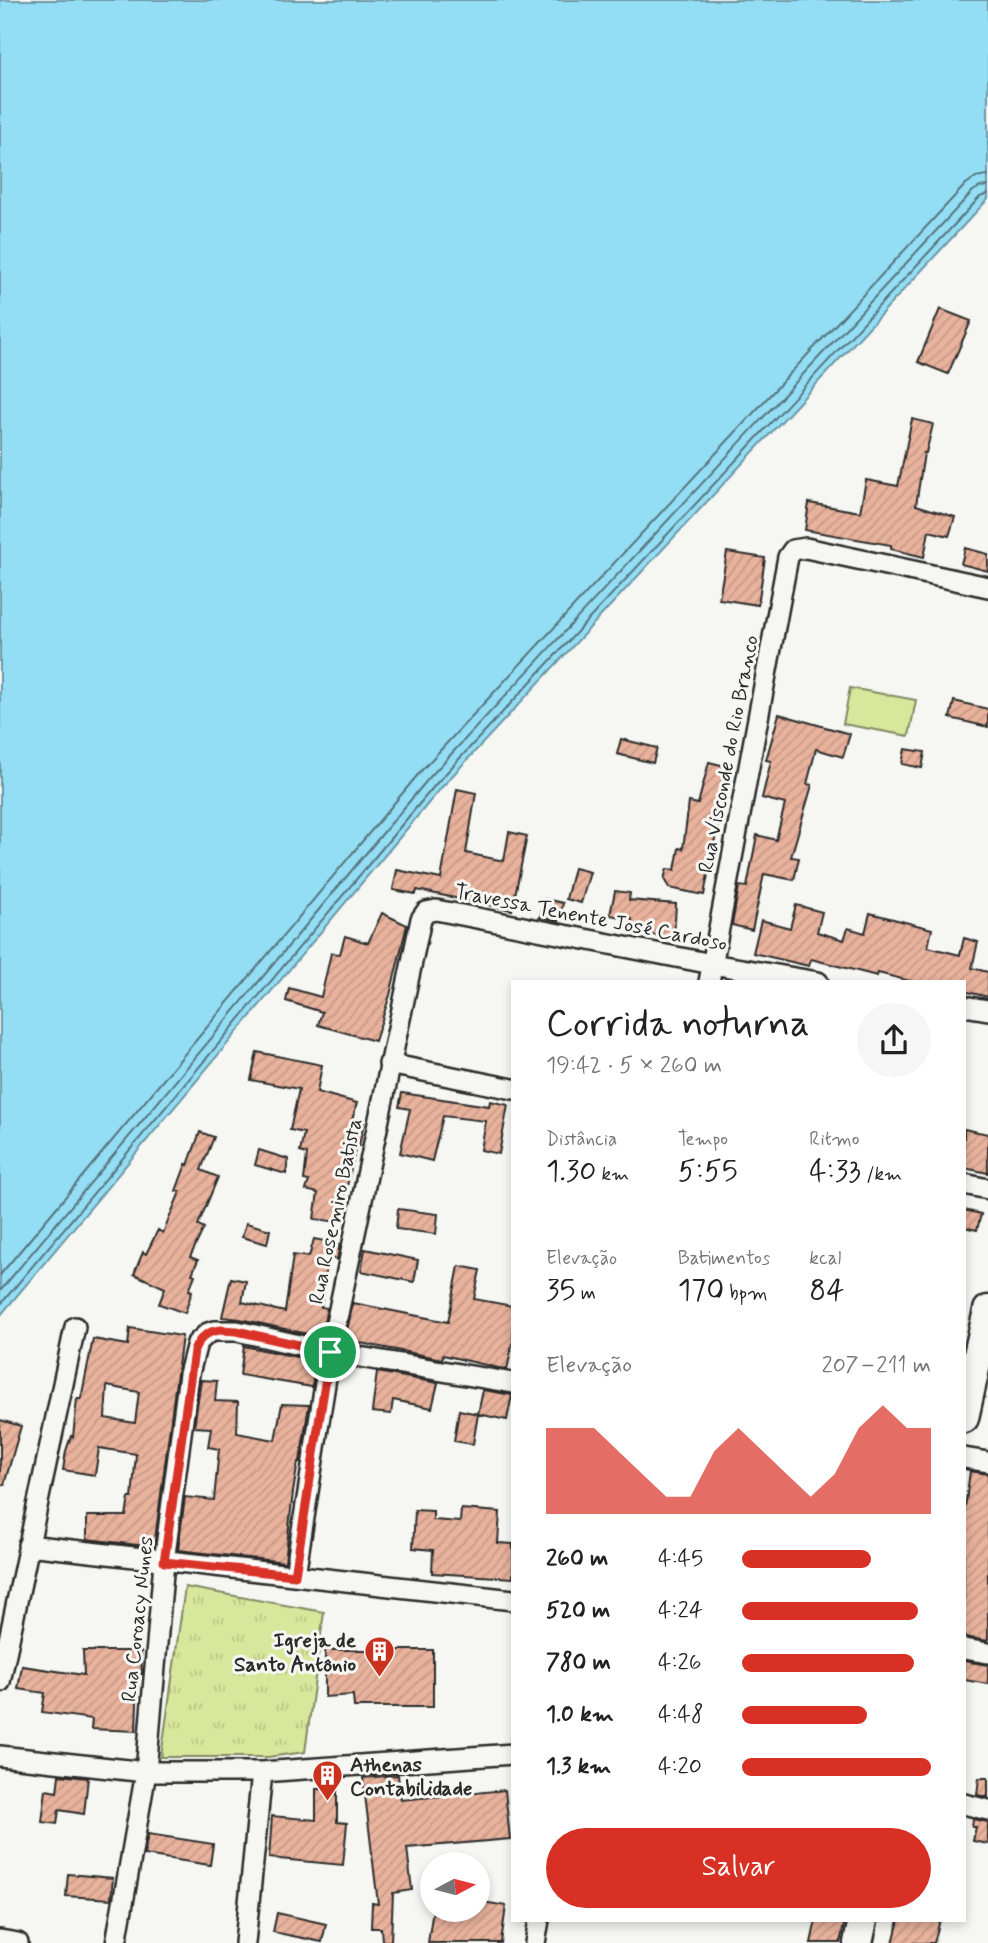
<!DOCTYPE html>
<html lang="pt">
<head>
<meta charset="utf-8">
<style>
	body { margin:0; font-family:Mynerve,sans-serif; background:#f6f6f6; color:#222; height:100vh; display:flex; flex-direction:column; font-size:26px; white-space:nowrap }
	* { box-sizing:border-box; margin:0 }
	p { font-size:23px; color:#767676 }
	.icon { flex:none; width:38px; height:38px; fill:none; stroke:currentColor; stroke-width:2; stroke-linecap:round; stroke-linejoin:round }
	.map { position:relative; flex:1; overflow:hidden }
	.sheet { position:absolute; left:511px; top:980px; width:455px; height:942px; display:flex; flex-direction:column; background:#fff; border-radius:0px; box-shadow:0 4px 10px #0003 }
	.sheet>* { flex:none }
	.needle { width:46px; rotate:83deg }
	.tools { position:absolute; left:420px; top:1852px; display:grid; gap:14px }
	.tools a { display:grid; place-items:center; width:70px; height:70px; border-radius:50%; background:#fff; box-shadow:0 4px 10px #0003; font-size:35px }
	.pin { position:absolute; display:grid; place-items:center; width:60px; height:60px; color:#fff; margin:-30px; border:4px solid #fff; border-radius:50%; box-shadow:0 2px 7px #0007 }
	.round { display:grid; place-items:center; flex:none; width:74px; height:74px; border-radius:37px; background:#f6f6f6 }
	.head { display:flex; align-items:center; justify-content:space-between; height:119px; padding:0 35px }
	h1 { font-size:38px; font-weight:600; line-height:52px }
	.figures { display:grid; grid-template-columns:repeat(3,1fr); gap:10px; height:119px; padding:7px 35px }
	.figures div { display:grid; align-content:center }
	.figures b { font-size:30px; font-weight:600 }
	.figures small { font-size:19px; font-weight:400 }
	.figures p { font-size:19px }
	.chart { height:196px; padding:14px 35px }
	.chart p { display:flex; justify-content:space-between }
	.chart svg { width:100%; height:126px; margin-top:7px; fill:#d93025; opacity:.7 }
	.action { display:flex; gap:14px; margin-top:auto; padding:14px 35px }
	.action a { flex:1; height:80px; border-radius:42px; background:#d93025; color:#fff; font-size:28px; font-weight:600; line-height:80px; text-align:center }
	ul { padding:0 35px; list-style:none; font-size:23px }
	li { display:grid; grid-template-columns:112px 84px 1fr; align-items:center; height:52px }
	li i { height:18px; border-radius:9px; background:#d93025 }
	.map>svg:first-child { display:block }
</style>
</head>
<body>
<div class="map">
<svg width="988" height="1943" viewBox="0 0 988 1943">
	<defs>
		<pattern id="park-tufts" width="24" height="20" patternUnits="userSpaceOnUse" patternTransform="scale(1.75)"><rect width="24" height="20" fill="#d7e79b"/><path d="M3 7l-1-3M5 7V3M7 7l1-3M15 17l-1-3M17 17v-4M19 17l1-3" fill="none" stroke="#b9c686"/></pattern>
		<pattern id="building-hatch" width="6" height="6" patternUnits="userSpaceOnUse" patternTransform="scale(1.75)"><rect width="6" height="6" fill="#e8b29c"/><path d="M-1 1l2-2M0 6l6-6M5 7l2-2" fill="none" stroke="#c79987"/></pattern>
	</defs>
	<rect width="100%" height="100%" fill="#f6f6f2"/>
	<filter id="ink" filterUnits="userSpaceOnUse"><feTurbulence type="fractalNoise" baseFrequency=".0143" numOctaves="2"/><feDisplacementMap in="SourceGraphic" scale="14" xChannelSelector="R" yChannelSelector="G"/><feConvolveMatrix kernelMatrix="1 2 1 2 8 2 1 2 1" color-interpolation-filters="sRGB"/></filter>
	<g filter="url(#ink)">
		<path fill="url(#park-tufts)" stroke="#818963" stroke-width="2" d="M185,1587L324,1612L305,1752L268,1757H161Z"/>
		<path fill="#d7e79b" stroke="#818963" stroke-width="2" d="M850,688L916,700L909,736L843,724Z"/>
		<path fill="#94def5" stroke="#6a96a4" stroke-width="2" d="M0,0H988V199L441,788L0,1316Z"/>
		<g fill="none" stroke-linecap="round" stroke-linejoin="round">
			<path stroke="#55737c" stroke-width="2" d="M0,1275L421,771L966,184L976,177L988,175
				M0,1291L429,778L973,191L980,187L988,186
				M0,1305L436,784L980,197L988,194"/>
		</g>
		<path fill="url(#building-hatch)" stroke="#2b2b2b" stroke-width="2" fill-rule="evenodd" d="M940,309L971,321L948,374L918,362Z
			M912,419L933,424L926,453H924L916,505L955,517L949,536L929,531L924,557L891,549V545L805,530L809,503L860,512L866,480L898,486Z
			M965,548L988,554V571L961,564Z
			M727,552L765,558L758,605L719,599Z
			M954,701L988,709V727L950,718Z
			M779,714L850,734L843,757L816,749L807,784L812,785L791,857L799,858L794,880L764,874L752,930L732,925L739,886L747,887L757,835L776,840L785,804L762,798L771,761L766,760Z
			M621,739L657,748L653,763L617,754Z
			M905,749L925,752L922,768L902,764Z
			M709,762L729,767L704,895L669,888L664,879L667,869L675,870L679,848L683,849L689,802L698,804Z
			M457,789L476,793L466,853L504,861L509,832L527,836L512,910L417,890L416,894L393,890L397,870L441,879Z
			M574,868L590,872L581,903L566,899Z
			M615,891L630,893L629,900L676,904L674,937L631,933L632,919L610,915Z
			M545,899L563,903L559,921L540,917Z
			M796,905L822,912L817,932L844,940L848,928L865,933L870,913L932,929L928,947L960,955L964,938L978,942L972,968L988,972V997L964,991V982H914L878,973L877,976L811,959L809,966L753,953L761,920L790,928Z
			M382,913L407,925L390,995L375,1041L318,1025L322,1012L286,1001L289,988L321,997L331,953L340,954L345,936L368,943Z
			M257,1052L322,1065L317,1092L357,1103L352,1120L364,1123L359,1146H356L339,1222L314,1219L318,1193L306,1190L309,1181L304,1180L307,1154L300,1152L304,1133L290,1130L299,1089L251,1080Z
			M402,1093L489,1106L490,1101L508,1105L499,1154L481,1150L486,1121L443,1116L432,1161L400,1153L410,1109L399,1107Z
			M964,1129L988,1134V1173L964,1168Z
			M200,1132L214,1137L201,1170L218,1177L198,1225L204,1228L190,1257L198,1260L192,1274L195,1275L189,1290L192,1291L185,1313L159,1304L165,1288L134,1274L143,1252L146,1254L158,1230L163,1233L180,1192L176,1191L186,1164L188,1165Z
			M259,1150L288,1159L286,1174L255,1165Z
			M398,1209L438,1214L436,1234L396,1229Z
			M964,1210L981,1214L977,1230L964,1227Z
			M246,1223L270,1230L267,1244L242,1237Z
			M314,1239L340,1244L337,1260L328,1257L321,1307L327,1308L321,1337L240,1319L222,1317L231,1278L246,1281L242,1302L285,1312L293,1255L309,1257Z
			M365,1249L418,1260L414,1282L361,1271Z
			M459,1266L480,1270L474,1299L513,1306V1341L507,1370L443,1355L442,1359L345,1340L353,1303L448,1322Z
			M130,1328L182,1336L154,1547L87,1539V1516H126L129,1498H132L136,1454L99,1448L95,1475L63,1470L66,1451L71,1436L73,1437L77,1399H81L93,1339L128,1345ZM107,1386L139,1392L135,1423L105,1418Z
			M244,1346L316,1361L312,1387L240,1375Z
			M377,1372L438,1383L432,1408L393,1400L391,1414L372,1412Z
			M201,1380L217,1381L215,1401L238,1402L237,1433L275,1440L282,1404L309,1405L300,1462H298L293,1492L285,1562L178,1550L185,1497L214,1500L219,1449L208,1447L211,1428L194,1427Z
			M483,1390L512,1395L507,1420L478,1414Z
			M459,1410L478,1414L473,1444L454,1441Z
			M0,1420L21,1426L4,1485L0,1484Z
			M970,1471L988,1474V1641L964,1637V1516Z
			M461,1509L500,1512L498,1543L513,1544V1578L432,1573L433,1550L413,1548L415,1510L433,1511V1520L460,1522Z
			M325,1650H433V1707H354L353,1695L325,1697Z
			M83,1651H141L142,1674H138L136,1731L91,1729L92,1719L42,1712L45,1693L18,1689L22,1666L84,1675Z
			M964,1661L988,1665V1684L964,1680Z
			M59,1775L88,1778L84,1814L59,1810L57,1824L42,1822L46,1790L57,1792Z
			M398,1775L401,1800L505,1790L510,1839L407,1848L412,1890L393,1893L391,1941H382L381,1928H371L372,1903L378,1904L363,1778Z
			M979,1778H988V1797L977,1795Z
			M316,1789H337V1822L347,1823L343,1865L269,1858L272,1816L316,1820Z
			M973,1819L988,1822V1844L973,1841L976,1827H972Z
			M148,1834L213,1844L210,1865L144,1855Z
			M68,1874L113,1878L111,1899L66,1896Z
			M478,1901L506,1906L501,1943H428L433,1909H478Z
			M277,1913L326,1924L322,1942L273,1932Z
			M816,1920H845L840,1943H811Z
			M899,1920H940L934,1943H893Z"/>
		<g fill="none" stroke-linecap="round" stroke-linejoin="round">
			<defs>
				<path id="street" d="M709,982L788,557L793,550L806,548L988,587
					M964,1006L988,1010
					M389,1064L513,1089
					M964,1184L988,1189
					M964,1458L988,1462
					M28,1545L513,1600
					M295,1575L330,1352L421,919L426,912L436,910L712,964L818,982
					M964,1649L988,1653
					M0,1682L75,1327
					M0,1756L146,1772H262L513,1754
					M964,1804L988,1810
					M0,1940L18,1943
					M116,1943L146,1772L164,1562L189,1374L197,1343L208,1333L214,1331H237L330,1352L513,1383
					M245,1943L262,1772
					M535,1943L539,1920"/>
				<path id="secondary" d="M964,1418L988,1310
					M858,1943L863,1920"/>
			</defs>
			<use href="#street" stroke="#2b2b2b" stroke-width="24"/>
			<use href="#secondary" stroke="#2b2b2b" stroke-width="33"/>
			<use href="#street" stroke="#f6f6f2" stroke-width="19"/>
			<use href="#secondary" stroke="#f6f6f2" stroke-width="28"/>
		</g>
	</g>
	<g fill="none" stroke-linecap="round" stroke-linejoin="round" filter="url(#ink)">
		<defs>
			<path id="route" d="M221,1330L237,1331L330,1352L295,1575L164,1562L194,1351C199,1338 207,1331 221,1330Z"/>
		</defs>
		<use href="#route" stroke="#fff" stroke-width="14"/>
		<use href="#route" stroke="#d93025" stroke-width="9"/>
	</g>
	<defs>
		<symbol id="building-pin" viewBox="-11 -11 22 30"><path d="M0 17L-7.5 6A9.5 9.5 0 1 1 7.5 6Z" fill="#c8321e" stroke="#f6f6f2"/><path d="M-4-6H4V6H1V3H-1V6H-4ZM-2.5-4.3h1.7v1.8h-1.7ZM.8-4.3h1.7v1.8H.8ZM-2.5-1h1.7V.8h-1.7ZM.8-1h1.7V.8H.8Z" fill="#fff"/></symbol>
	</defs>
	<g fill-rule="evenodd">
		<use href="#building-pin" x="362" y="1634" width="35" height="47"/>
		<use href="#building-pin" x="310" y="1758" width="35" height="47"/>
	</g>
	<g text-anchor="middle" stroke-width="6" stroke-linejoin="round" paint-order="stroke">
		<g font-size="21" fill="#2b2b2b" stroke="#f6f6f2">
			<text transform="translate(728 754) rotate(-79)" y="7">Rua Visconde do Rio Branco</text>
			<text transform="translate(591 917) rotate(11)" y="7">Travessa Tenente José Cardoso</text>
			<text transform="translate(335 1211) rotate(-78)" y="7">Rua Rosemiro Batista</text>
			<text transform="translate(137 1619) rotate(-84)" y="7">Rua Coroacy Nunes</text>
		</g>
		<g font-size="21" font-weight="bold" fill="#2b2b2b" stroke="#f6f6f2" text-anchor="end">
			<text x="356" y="1647">Igreja de<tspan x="356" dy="24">Santo Antônio</tspan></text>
			<text x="350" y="1771" text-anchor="start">Athenas<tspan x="350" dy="24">Contabilidade</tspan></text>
		</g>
	</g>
</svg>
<div class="tools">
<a><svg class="needle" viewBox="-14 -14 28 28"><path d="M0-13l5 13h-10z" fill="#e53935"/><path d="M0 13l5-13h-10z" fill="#767676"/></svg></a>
</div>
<div class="pin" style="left:330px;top:1352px;background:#1e9e55"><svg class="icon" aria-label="arrive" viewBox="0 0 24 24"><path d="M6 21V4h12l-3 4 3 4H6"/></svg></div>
<section class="sheet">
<div class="head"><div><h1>Corrida noturna</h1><p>19:42 · 5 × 260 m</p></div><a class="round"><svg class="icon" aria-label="share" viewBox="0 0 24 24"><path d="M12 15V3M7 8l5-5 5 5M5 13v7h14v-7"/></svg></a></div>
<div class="figures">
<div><p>Distância</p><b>1.30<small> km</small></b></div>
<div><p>Tempo</p><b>5:55</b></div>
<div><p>Ritmo</p><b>4:33<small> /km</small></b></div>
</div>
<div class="figures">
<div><p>Elevação</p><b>35<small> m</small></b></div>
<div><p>Batimentos</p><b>170<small> bpm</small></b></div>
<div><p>kcal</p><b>84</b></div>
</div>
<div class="chart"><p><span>Elevação</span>207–211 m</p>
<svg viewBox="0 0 160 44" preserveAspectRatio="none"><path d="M0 44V14L10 14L20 14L30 22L40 30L50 38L60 38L70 22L80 14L90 22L100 30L110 38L120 30L130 14L140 6L150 14L160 14V44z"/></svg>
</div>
<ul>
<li><b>260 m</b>4:45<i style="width:68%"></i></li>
<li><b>520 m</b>4:24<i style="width:93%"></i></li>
<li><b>780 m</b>4:26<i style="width:91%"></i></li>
<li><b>1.0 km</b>4:48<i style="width:66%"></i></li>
<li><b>1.3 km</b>4:20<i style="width:100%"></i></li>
</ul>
<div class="action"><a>Salvar</a></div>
</section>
</div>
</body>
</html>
